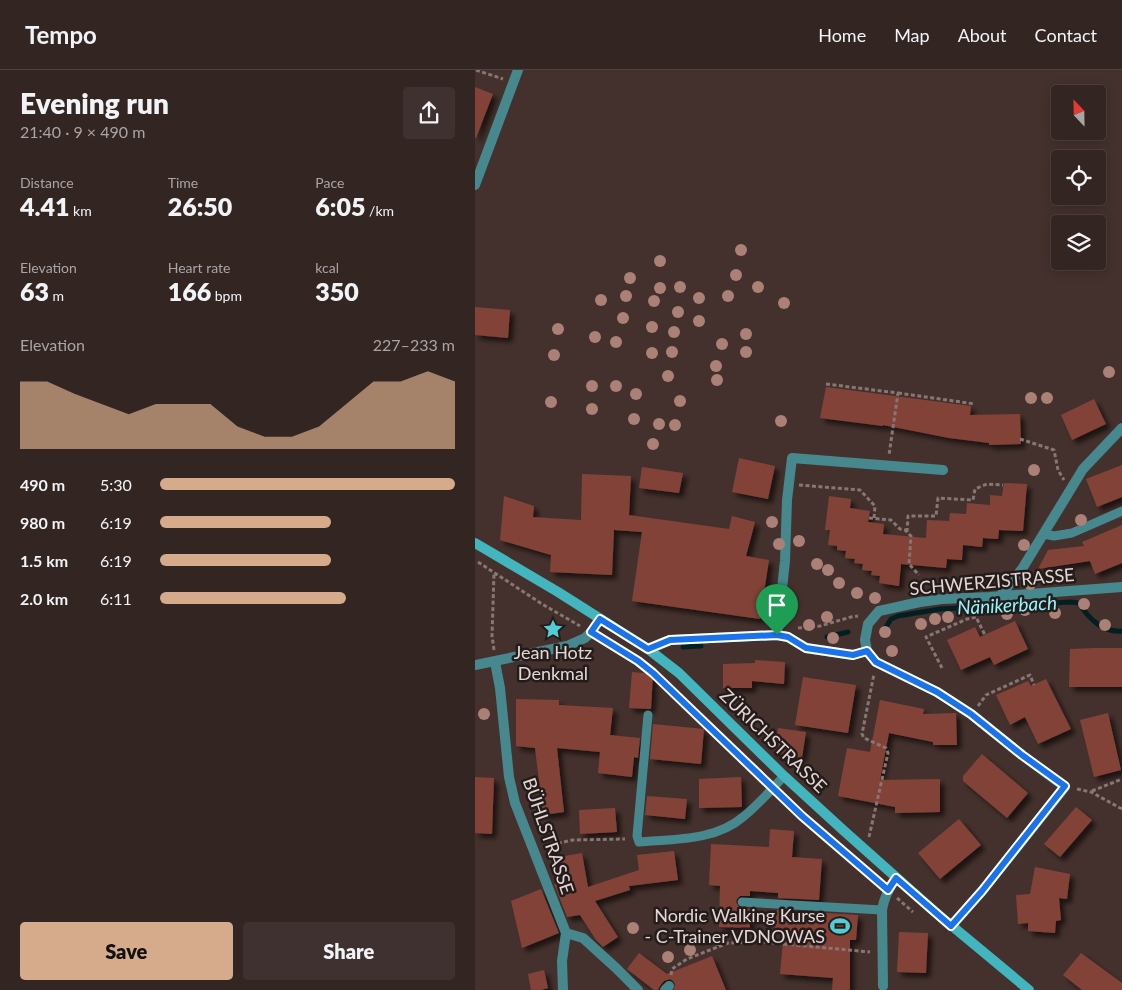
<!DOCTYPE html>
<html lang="en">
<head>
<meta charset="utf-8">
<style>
	body { margin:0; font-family:Lato,sans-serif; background:#3e312f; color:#f1f3f6; height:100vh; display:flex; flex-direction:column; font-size:19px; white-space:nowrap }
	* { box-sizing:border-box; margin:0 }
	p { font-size:16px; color:#a9a5a5 }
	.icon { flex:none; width:28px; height:28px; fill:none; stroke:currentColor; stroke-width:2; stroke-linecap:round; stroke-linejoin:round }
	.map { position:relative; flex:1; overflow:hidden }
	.sheet { display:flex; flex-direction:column; background:#332522; width:475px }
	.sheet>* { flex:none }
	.needle { width:32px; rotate:338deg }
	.fabs { position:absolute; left:576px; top:15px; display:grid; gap:10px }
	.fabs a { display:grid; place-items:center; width:55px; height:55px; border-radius:5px; background:#332522; box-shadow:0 2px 12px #0003,0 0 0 1px #4e4240; font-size:25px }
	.pin { position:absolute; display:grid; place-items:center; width:42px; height:42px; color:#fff; margin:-51px -21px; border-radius:50% 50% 50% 0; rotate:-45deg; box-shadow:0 0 5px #0007 }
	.pin .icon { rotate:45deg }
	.round { display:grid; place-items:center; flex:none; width:52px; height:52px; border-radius:5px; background:#3e312f }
	.overview { display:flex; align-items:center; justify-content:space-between; height:85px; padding:0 20px }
	h1 { font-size:28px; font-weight:800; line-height:38px }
	.figures { display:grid; grid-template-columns:repeat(3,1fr); gap:8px; height:85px; padding:5px 20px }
	.figures div { display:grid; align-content:center }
	.figures b { font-size:25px; font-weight:800 }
	.figures small { font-size:14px; font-weight:400 }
	.figures p { font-size:14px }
	.chart { height:140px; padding:10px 20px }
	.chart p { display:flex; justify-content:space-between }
	.chart svg { width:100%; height:90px; margin-top:5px; fill:#d6ab8b; opacity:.7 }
	.button { display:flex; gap:10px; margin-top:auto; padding:10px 20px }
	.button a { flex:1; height:58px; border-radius:5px; background:#d6ab8b; color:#111; font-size:20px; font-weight:800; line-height:58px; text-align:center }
	.button a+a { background:#3e312f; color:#f1f3f6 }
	ul { padding:0 20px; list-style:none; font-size:16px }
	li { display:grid; grid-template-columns:80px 60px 1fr; align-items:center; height:38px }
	li i { height:12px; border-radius:6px; background:#d6ab8b }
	header { display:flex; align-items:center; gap:30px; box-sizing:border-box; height:70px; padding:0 25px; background:#332522; border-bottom:1px solid #4e4240 }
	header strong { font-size:24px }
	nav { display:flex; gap:28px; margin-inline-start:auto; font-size:18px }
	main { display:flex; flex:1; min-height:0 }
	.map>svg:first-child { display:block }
</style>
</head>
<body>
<header>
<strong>Tempo</strong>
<nav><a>Home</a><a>Map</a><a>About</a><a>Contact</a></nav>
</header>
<main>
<section class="sheet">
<div class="overview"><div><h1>Evening run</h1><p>21:40 · 9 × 490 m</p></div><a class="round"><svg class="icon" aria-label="share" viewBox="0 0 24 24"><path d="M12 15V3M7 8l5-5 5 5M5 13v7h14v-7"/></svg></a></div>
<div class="figures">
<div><p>Distance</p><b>4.41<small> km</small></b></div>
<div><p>Time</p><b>26:50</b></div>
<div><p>Pace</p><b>6:05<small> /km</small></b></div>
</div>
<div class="figures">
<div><p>Elevation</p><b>63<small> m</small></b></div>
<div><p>Heart rate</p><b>166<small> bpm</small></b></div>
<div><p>kcal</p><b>350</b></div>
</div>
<div class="chart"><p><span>Elevation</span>227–233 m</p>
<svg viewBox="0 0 160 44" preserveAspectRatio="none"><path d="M0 44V11L10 11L20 17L30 22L40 27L50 22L60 22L70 22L80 33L90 38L100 38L110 33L120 22L130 11L140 11L150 6L160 11V44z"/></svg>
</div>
<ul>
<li><b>490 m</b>5:30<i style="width:100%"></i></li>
<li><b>980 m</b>6:19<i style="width:58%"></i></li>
<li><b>1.5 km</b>6:19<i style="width:58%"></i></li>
<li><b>2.0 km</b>6:11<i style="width:63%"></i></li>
</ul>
<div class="button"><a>Save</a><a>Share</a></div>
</section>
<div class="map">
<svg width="647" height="920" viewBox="0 0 647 920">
	<defs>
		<filter id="shadow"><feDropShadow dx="4.5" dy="4.5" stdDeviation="2.5" flood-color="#0009"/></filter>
	</defs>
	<rect width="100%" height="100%" fill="#44312d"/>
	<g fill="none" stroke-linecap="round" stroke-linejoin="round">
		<path stroke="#022022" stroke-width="5" d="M411,557L416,549L423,546L465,539L596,532L604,533C613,548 628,563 647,561
			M352,567L373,562
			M208,577L226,576"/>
	</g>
	<path fill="#824337" filter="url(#shadow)" d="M0,17L18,24L1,68H0Z
		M0,237L35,240L33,268L0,265Z
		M351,317L496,336L495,345L545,344L546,374L514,375V373L474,368L408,355V356L345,348Z
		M619,329L631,354L597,370L586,345Z
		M264,388L300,396L293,429L257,422Z
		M647,395V427L622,437L611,409Z
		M167,397L208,403L204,423L164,418Z
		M107,404L156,406L154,445L254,459L257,446L280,452L271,486L294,490L285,549L157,531L167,462L139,460L137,505L75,502L76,485L25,470L29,426L59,436L58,447L106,450Z
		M529,413L552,414L548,461L524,460L523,469L508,468L507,477L488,475L487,490L472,489L471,498L426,494L424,516L404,513L405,506L396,505L397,501L387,500L388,494L379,493L380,489L370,488L371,481L362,480V476L353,475L355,460H350L354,426L376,429L375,438L395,441L393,452L409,454L408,464L451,468L452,450L474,451L475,443L491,444L492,433L515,435V425L527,426Z
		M647,455V493L620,504L615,491L563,499L573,480L609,476L607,472Z
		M540,551L553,579L519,595L515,587L486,600L472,570L500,557L505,567Z
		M620,578H647V617H594L595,579Z
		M280,590L310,592L309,614L277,611V618H248V594L280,593Z
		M157,602L178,604L176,639L154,638Z
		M328,607L381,615L373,663L320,655Z
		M571,609L596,659L563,674L550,647L535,655L521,625L553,611L556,616Z
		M41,629L84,630V635L138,638L135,665L165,668L163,688L159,687L157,707L123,703L125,682L82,678L89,742L68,745L60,678L41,676Z
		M405,630L449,639L448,644L481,643L482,675H458V672L414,663L405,710L465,709V742L420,743V737L363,726L372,678L395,682Z
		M633,643L646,700L619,707L605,650Z
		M178,654L229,659L226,694L175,689Z
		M303,658L331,662L327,688L299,683Z
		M507,684L553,723L532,748L488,711V706Z
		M0,707L19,708L17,764L0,763Z
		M266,707L267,737L224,738V709Z
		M172,726L212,729L210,749L170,745Z
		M601,737L617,750L585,787L569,774Z
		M140,738L142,762L105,764L104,740Z
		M484,749L506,775L465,809L443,783Z
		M295,759L319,761L317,787L347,789L344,830L303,828V823L275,821V826H265L262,829L261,832L264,837L275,839V858L244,857L245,816L234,815L236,774L294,777Z
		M199,781L203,810L154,816L155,820L120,831L143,867L128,877L121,870L105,845L92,847L79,814L82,813L78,788L107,783L113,817L164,800L162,785Z
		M560,797L595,804L592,829L584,828L586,850L581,851L580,863L553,861V853L543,854L541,825L555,824Z
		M66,819L84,863L47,878L36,831Z
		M302,840L383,845L381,870H375V920H357L358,908L305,904L309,861L300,860Z
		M424,862L453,863L451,903L422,902Z
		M164,883L192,904L237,886L251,920H199L200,914L198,911L195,909L189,911L185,916L183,920H179L152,899Z
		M606,883L647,913V920H607L588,905Z
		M69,900L73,918L66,920H56L53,904Z"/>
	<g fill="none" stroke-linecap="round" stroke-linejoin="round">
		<path stroke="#877673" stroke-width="3" stroke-dasharray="4 2.5" stroke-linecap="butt" d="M1,0L28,9
			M351,314L423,323L414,385
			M423,323L500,334
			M545,369L579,380L583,400L589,410
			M324,415L385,420L400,436L399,448
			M394,448L416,450L425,459L430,460L436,466L434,494L444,505
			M432,462L433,446H461L463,428L498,430L500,419L512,414L528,415
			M3,492L67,534L105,556
			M323,558L345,556L376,547L383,546
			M126,568L163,591L178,603L291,710
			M19,580L17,566L19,503
			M467,598L451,567L492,549L501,547L510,565
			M503,636L511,625L555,605L559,615
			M602,719L616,722L647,739
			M617,721L647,709
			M306,725L327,746L404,813
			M394,767L413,683L411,678L389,668L387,664L399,604
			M70,776L98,770L150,769
			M422,828L438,842
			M196,905L197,899L212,889L253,873L288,872L395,882"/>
		<path stroke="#46888d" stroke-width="9" d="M569,464L579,466L597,463L647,441
			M173,645L162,766L164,772C199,769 240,771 268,747C283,735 296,720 309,706
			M267,832L407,840"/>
		<path stroke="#46888d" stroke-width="10" d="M0,115L43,0
			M525,526L547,499L608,399L647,358
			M302,565L310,491L312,430L317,388L468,400
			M173,579L195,570L302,565L313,567L331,578L378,585L392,581
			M20,592L25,618L34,707L40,733L91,863L87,891L88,920
			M0,595L92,576L110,568L116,562L125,549
			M476,856L507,821L590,717L547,685L496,644L462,622L401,592L392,581L390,570L393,554L404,541L445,532L467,529L514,527L647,517
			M91,863L108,868L141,898L163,920
			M408,916L407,840C409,827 414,818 421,808
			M190,920L194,916"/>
		<path stroke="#43b5be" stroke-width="10" d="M0,473L83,522L173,579L204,603L309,706L368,760L459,841L554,920"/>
	</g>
	<g fill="#aa8077">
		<circle cx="266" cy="180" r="6"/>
		<circle cx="185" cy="191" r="6"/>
		<circle cx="261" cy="205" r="6"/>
		<circle cx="155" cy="208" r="6"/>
		<circle cx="205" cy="217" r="6"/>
		<circle cx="283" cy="217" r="6"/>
		<circle cx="185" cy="218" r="6"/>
		<circle cx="151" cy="226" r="6"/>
		<circle cx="253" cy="226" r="6"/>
		<circle cx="224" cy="228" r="6"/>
		<circle cx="126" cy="230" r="6"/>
		<circle cx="179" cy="231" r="6"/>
		<circle cx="309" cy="233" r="6"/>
		<circle cx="203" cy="242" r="6"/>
		<circle cx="148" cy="248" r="6"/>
		<circle cx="224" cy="251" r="6"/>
		<circle cx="177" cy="257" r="6"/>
		<circle cx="83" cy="259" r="6"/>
		<circle cx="199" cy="262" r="6"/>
		<circle cx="271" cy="264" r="6"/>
		<circle cx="120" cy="267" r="6"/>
		<circle cx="141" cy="272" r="6"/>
		<circle cx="247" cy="274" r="6"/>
		<circle cx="197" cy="282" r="6"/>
		<circle cx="271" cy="282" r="6"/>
		<circle cx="177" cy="283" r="6"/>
		<circle cx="79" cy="285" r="6"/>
		<circle cx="241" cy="296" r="6"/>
		<circle cx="634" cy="302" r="6"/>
		<circle cx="193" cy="306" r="6"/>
		<circle cx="242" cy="310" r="6"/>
		<circle cx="117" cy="316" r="6"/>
		<circle cx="141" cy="316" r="6"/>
		<circle cx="161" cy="324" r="6"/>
		<circle cx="556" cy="328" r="6"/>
		<circle cx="572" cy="328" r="6"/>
		<circle cx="205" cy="331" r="6"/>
		<circle cx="76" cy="332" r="6"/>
		<circle cx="117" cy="339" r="6"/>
		<circle cx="159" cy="349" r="6"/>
		<circle cx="306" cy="351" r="6"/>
		<circle cx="184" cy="354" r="6"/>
		<circle cx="200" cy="355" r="6"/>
		<circle cx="178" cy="374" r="6"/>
		<circle cx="559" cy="400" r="6"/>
		<circle cx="606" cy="450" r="6"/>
		<circle cx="297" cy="452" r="6"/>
		<circle cx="324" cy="471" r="6"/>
		<circle cx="304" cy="474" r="6"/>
		<circle cx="549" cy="475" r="6"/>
		<circle cx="342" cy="494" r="6"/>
		<circle cx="353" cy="500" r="6"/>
		<circle cx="364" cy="513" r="6"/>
		<circle cx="555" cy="514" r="6"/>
		<circle cx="382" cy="523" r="6"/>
		<circle cx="400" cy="528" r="6"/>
		<circle cx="609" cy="534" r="6"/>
		<circle cx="550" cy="540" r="6"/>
		<circle cx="580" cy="543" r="6"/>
		<circle cx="532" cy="544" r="6"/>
		<circle cx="352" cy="547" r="6"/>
		<circle cx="473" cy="547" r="6"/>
		<circle cx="460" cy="549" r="6"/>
		<circle cx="446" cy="554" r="6"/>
		<circle cx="334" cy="555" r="6"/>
		<circle cx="630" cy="555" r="6"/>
		<circle cx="410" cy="562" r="6"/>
		<circle cx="358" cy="568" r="6"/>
		<circle cx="417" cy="581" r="6"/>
		<circle cx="9" cy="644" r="6"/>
		<circle cx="158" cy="858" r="6"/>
		<circle cx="243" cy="870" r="6"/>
		<circle cx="215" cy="880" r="6"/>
		<circle cx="193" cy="887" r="6"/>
	</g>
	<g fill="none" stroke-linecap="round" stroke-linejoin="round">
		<defs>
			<path id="route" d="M125,549L173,579L195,570L302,565L313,567L331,578L378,585L392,581L401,592L462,622L496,644L547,685L590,716L507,821L476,856L421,808L413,820L327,746L178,603L163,591L116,562Z"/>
		</defs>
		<use href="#route" stroke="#fff" stroke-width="10"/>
		<use href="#route" stroke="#1a73e8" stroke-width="6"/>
	</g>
	<defs>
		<symbol id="sight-bare" viewBox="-9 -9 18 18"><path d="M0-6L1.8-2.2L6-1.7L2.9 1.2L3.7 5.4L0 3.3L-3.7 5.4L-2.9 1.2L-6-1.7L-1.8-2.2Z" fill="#52ccd5" stroke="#241c1a" stroke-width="2.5" paint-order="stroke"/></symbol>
		<symbol id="stadium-bare" viewBox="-9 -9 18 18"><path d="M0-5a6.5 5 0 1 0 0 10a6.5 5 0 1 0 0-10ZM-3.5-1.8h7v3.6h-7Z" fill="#52ccd5" stroke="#241c1a" stroke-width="2.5" paint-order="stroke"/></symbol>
	</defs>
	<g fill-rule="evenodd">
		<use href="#sight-bare" x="64" y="545" width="28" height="28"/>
		<use href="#stadium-bare" x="351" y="842" width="28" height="28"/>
	</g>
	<g text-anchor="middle" stroke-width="5" stroke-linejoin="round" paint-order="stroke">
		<g font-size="18" fill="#e3d6d4" stroke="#241c1a">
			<text transform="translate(517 512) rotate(-5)" y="6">SCHWERZISTRASSE</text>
			<text transform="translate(298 671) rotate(44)" y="6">ZÜRICHSTRASSE</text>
			<text transform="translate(73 766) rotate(71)" y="6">BÜHLSTRASSE</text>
		</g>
		<g font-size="18" fill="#e3d6d4" stroke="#241c1a">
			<text x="78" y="589">Jean Hotz<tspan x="78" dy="21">Denkmal</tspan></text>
			<text x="350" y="852" text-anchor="end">Nordic Walking Kurse<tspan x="350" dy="21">- C-Trainer VDNOWAS</tspan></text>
		</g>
		<g font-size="19" font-style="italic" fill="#91f6fe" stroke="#241c1a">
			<text transform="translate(532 535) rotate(-3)" y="7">Nänikerbach</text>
		</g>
	</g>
</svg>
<div class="fabs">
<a><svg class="needle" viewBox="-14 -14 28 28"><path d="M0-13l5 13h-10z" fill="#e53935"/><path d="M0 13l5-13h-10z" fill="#a9a5a5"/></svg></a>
<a><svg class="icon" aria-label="locate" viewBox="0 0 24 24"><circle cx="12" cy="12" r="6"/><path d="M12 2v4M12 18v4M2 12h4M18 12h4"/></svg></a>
<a><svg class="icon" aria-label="layers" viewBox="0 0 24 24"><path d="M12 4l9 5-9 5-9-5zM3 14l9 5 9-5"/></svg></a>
</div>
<div class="pin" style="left:302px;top:565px;background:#1e9e55"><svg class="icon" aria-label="arrive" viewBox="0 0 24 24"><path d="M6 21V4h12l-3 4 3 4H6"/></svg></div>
</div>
</main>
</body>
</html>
